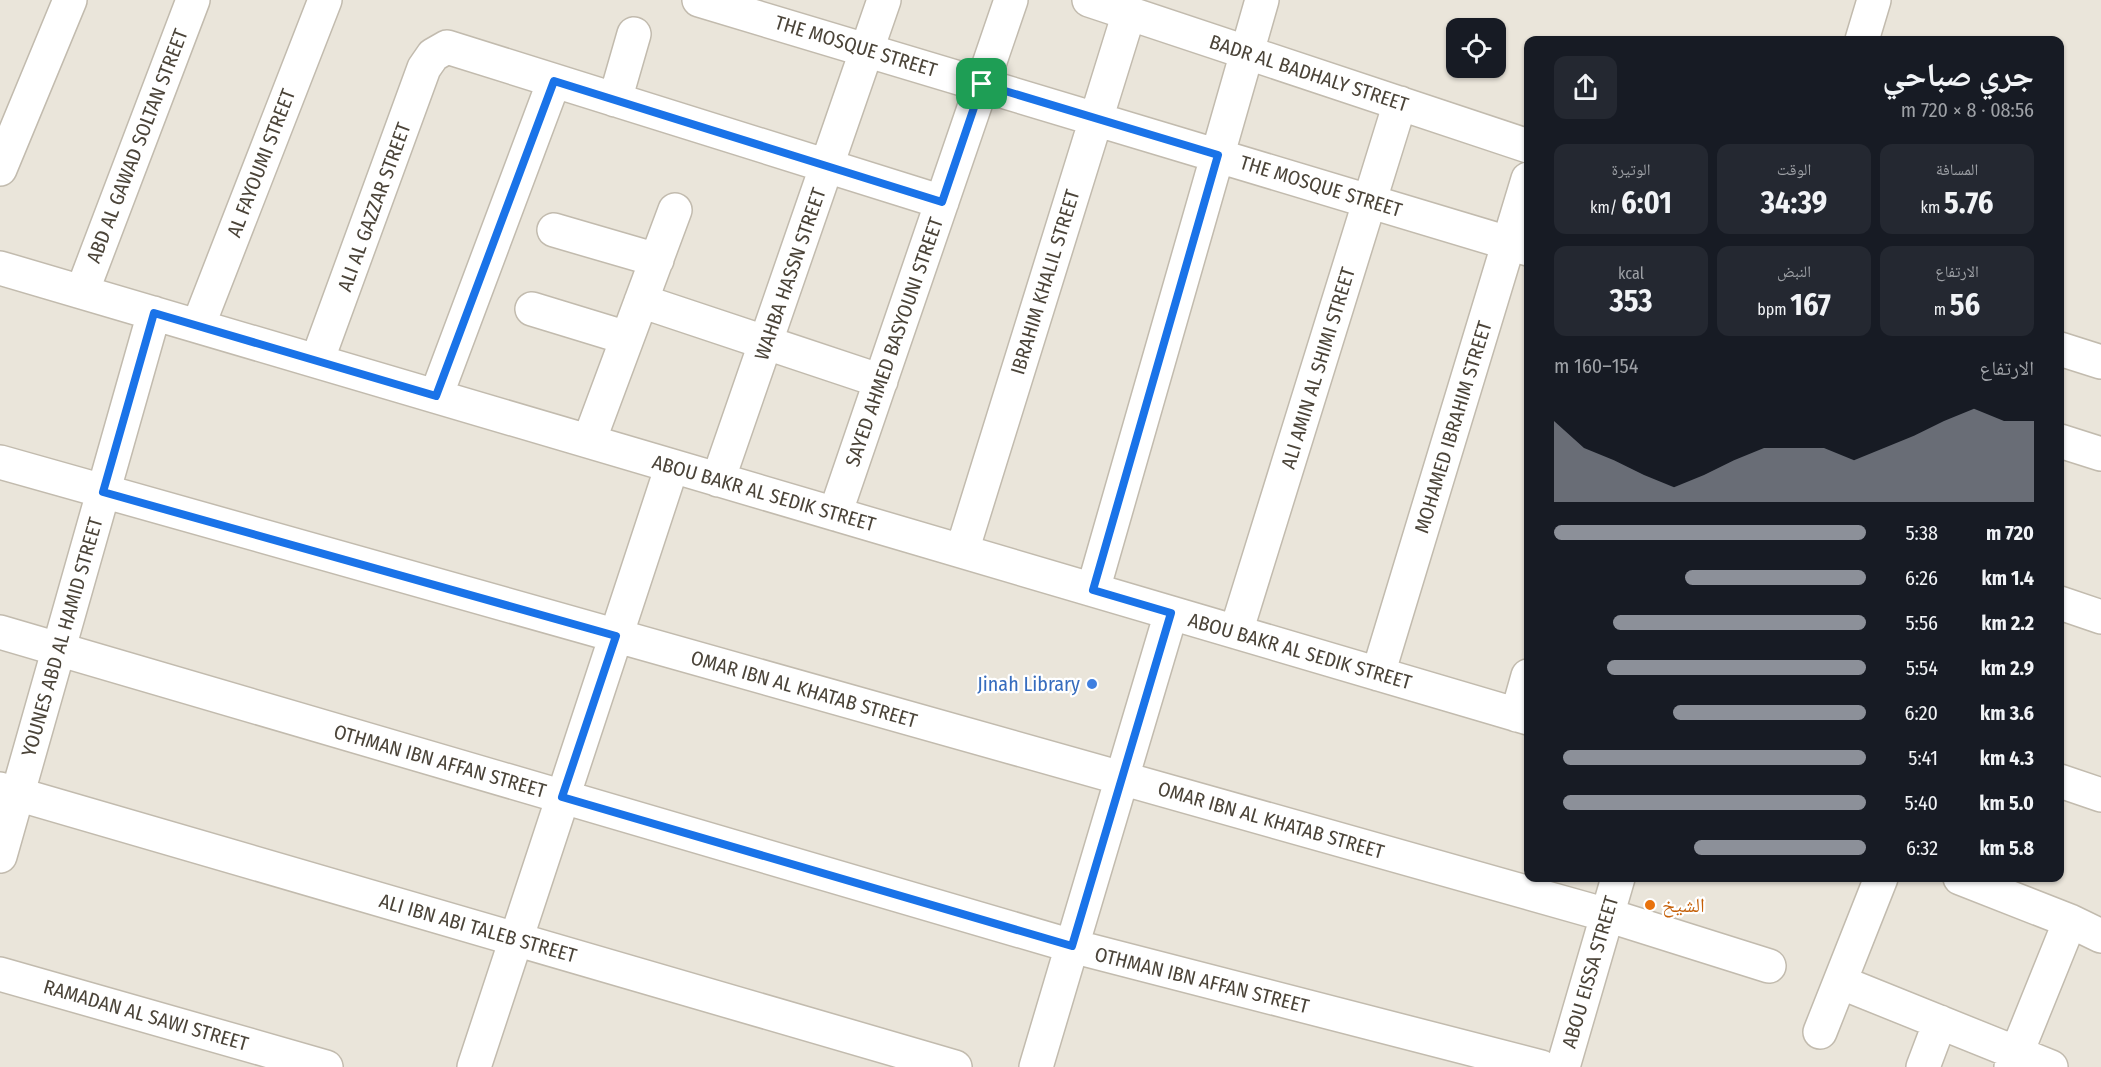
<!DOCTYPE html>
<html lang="ar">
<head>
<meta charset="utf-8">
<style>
	body { margin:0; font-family:"Fira Sans Condensed","Noto Naskh Arabic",sans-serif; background:#242831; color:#f1f3f6; direction:rtl; height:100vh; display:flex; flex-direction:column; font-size:22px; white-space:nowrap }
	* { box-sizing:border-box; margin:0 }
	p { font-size:20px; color:#9ea1a6 }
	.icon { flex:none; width:33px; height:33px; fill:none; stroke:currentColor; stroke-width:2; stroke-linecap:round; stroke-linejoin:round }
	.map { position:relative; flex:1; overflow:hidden; direction:ltr }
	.details { position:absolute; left:1524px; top:36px; width:540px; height:846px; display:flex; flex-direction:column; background:#171b24; border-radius:12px; box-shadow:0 2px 4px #0004; direction:rtl }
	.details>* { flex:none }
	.buttons { position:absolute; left:1446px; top:18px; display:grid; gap:12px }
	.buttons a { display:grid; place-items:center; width:60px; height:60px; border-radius:12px; background:#171b24; box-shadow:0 2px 4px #0004; font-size:30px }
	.pin { position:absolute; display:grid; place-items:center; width:51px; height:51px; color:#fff; margin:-26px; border-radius:12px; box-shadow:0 3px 9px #0006 }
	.round { display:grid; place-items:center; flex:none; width:63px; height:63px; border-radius:12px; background:#242831 }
	.headline { display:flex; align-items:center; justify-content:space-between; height:102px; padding:0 30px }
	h1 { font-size:33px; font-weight:700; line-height:45px }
	.figures { display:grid; grid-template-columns:repeat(3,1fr); gap:9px; height:102px; padding:6px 30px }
	.figures div { display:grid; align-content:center; border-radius:12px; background:#242831; text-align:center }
	.figures b { font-size:30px; font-weight:700 }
	.figures small { font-size:16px; font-weight:400 }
	.figures p { font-size:16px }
	.chart { height:168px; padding:12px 30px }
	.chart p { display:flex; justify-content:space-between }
	.chart svg { width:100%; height:108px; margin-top:6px; fill:#8c9099; opacity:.7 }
	ul { padding:0 30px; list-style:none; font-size:20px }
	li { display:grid; grid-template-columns:96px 72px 1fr; align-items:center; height:45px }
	li i { height:15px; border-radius:8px; background:#8c9099 }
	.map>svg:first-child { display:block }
</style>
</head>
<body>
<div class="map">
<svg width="2101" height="1067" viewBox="0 0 2101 1067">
	<rect width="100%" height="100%" fill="#f6f3ec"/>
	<path fill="#eae5da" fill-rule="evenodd" d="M0,0H2101V1067H0ZM1456,28H1496V68H1456ZM1528,40H2060V878H1528Z"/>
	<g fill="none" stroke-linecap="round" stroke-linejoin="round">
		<defs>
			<path id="minor" d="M699,0L1528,249
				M1089,0L1528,146
				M1862,40L1874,0
				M615,100L634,34
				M0,169L70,0
				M554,230L657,260
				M0,268L1528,718
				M82,292L193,0
				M641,301L881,381
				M532,309L627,338
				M198,326L325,0
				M2060,349L2101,362
				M317,361L424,68L433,55L447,47L942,202
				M436,396L554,81
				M589,441L675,210
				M2060,441L2101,454
				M0,462L1607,915L1769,966
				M718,480L884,0
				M835,514L1011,0
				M962,551L1129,13
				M1093,590L1262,0
				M2060,603L2101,617
				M0,632L1072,946L1541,1067
				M1236,632L1400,103
				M1378,674L1528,179
				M1517,715L1528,676
				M2060,781L2101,795
				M0,789L955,1067
				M0,856L154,313
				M1960,878L2070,921L2101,936
				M0,974L326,1067
				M1840,982L2051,1067
				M1820,1032L1881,878
				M474,1067L672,466
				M1036,1067L1171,613
				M1563,1067L1618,878
				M1923,1067L1940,1022
				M2011,1067L2070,921"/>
		</defs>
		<use href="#minor" stroke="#c2bbae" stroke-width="36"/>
		<use href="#minor" stroke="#fff" stroke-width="33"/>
	</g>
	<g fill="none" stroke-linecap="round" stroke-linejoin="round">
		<defs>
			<path id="route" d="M554,81L942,202L982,84L1218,155L1093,590L1171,613L1072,946L562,797L616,636L103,492L154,313L436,396Z"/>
		</defs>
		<use href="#route" stroke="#fff" stroke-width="12"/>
		<use href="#route" stroke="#1a73e8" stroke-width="8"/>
	</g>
	<circle fill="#3f7fe0" stroke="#fff" stroke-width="2" cx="1092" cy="684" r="6"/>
	<circle fill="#e8710a" stroke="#fff" stroke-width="2" cx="1650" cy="905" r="6"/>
	<g text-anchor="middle" stroke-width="4.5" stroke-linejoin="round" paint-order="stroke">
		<g font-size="20" fill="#4b4439" stroke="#fff">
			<text transform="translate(856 46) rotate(17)" y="7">THE MOSQUE STREET</text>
			<text transform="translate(1309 73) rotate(18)" y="7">BADR AL BADHALY STREET</text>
			<text transform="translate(137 146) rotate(-69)" y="7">ABD AL GAWAD SOLTAN STREET</text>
			<text transform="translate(261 163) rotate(-69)" y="7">AL FAYOUMI STREET</text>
			<text transform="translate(1321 186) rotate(17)" y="7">THE MOSQUE STREET</text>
			<text transform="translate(374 207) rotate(-70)" y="7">ALI AL GAZZAR STREET</text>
			<text transform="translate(790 274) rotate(-71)" y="7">WAHBA HASSN STREET</text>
			<text transform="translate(1045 282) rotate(-73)" y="7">IBRAHIM KHALIL STREET</text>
			<text transform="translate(894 342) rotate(-71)" y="7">SAYED AHMED BASYOUNI STREET</text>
			<text transform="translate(1318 368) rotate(-73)" y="7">ALI AMIN AL SHIMI STREET</text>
			<text transform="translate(1453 427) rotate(-73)" y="7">MOHAMED IBRAHIM STREET</text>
			<text transform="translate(764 493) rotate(16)" y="7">ABOU BAKR AL SEDIK STREET</text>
			<text transform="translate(62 637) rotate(-74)" y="7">YOUNES ABD AL HAMID STREET</text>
			<text transform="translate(1300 651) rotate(16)" y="7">ABOU BAKR AL SEDIK STREET</text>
			<text transform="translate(804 689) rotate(16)" y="7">OMAR IBN AL KHATAB STREET</text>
			<text transform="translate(440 761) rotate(16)" y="7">OTHMAN IBN AFFAN STREET</text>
			<text transform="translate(1271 820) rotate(16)" y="7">OMAR IBN AL KHATAB STREET</text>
			<text transform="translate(478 928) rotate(16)" y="7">ALI IBN ABI TALEB STREET</text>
			<text transform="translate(1590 972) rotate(-74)" y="7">ABOU EISSA STREET</text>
			<text transform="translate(1202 980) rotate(14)" y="7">OTHMAN IBN AFFAN STREET</text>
			<text transform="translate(146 1015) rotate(16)" y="7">RAMADAN AL SAWI STREET</text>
		</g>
		<g font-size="20" fill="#366cbe" stroke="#fff" text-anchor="end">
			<text x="1080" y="691">Jinah Library</text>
		</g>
		<g font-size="20" fill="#c56008" stroke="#fff" text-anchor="start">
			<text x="1662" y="912">الشيخ</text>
		</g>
	</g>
</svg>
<div class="buttons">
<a><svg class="icon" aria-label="locate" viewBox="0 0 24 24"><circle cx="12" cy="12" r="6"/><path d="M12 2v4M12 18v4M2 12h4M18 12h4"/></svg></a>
</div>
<div class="pin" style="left:982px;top:84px;background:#1e9e55"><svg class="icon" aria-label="arrive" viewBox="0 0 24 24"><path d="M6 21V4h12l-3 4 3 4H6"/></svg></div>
<section class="details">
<div class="headline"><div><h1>جري صباحي</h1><p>08:56 · 8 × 720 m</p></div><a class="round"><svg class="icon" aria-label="share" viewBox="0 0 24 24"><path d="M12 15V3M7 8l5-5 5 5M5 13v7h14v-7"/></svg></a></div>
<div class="figures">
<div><p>المسافة</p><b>5.76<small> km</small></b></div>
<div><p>الوقت</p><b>34:39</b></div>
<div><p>الوتيرة</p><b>6:01<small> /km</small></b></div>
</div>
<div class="figures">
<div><p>الارتفاع</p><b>56<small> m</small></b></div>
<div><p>النبض</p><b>167<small> bpm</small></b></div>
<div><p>kcal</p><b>353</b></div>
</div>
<div class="chart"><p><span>الارتفاع</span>154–160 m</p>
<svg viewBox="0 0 160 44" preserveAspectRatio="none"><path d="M0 44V11L10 22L20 27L30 33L40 38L50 33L60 27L70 22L80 22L90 22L100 27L110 22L120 17L130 11L140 6L150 11L160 11V44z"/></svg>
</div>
<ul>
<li><b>720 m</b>5:38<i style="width:100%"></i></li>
<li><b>1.4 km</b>6:26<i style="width:58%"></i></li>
<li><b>2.2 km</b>5:56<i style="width:81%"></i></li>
<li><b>2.9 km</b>5:54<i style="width:83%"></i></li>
<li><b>3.6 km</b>6:20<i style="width:62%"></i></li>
<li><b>4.3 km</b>5:41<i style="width:97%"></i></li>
<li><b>5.0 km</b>5:40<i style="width:97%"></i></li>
<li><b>5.8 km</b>6:32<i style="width:55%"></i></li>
</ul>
</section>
</div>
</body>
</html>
